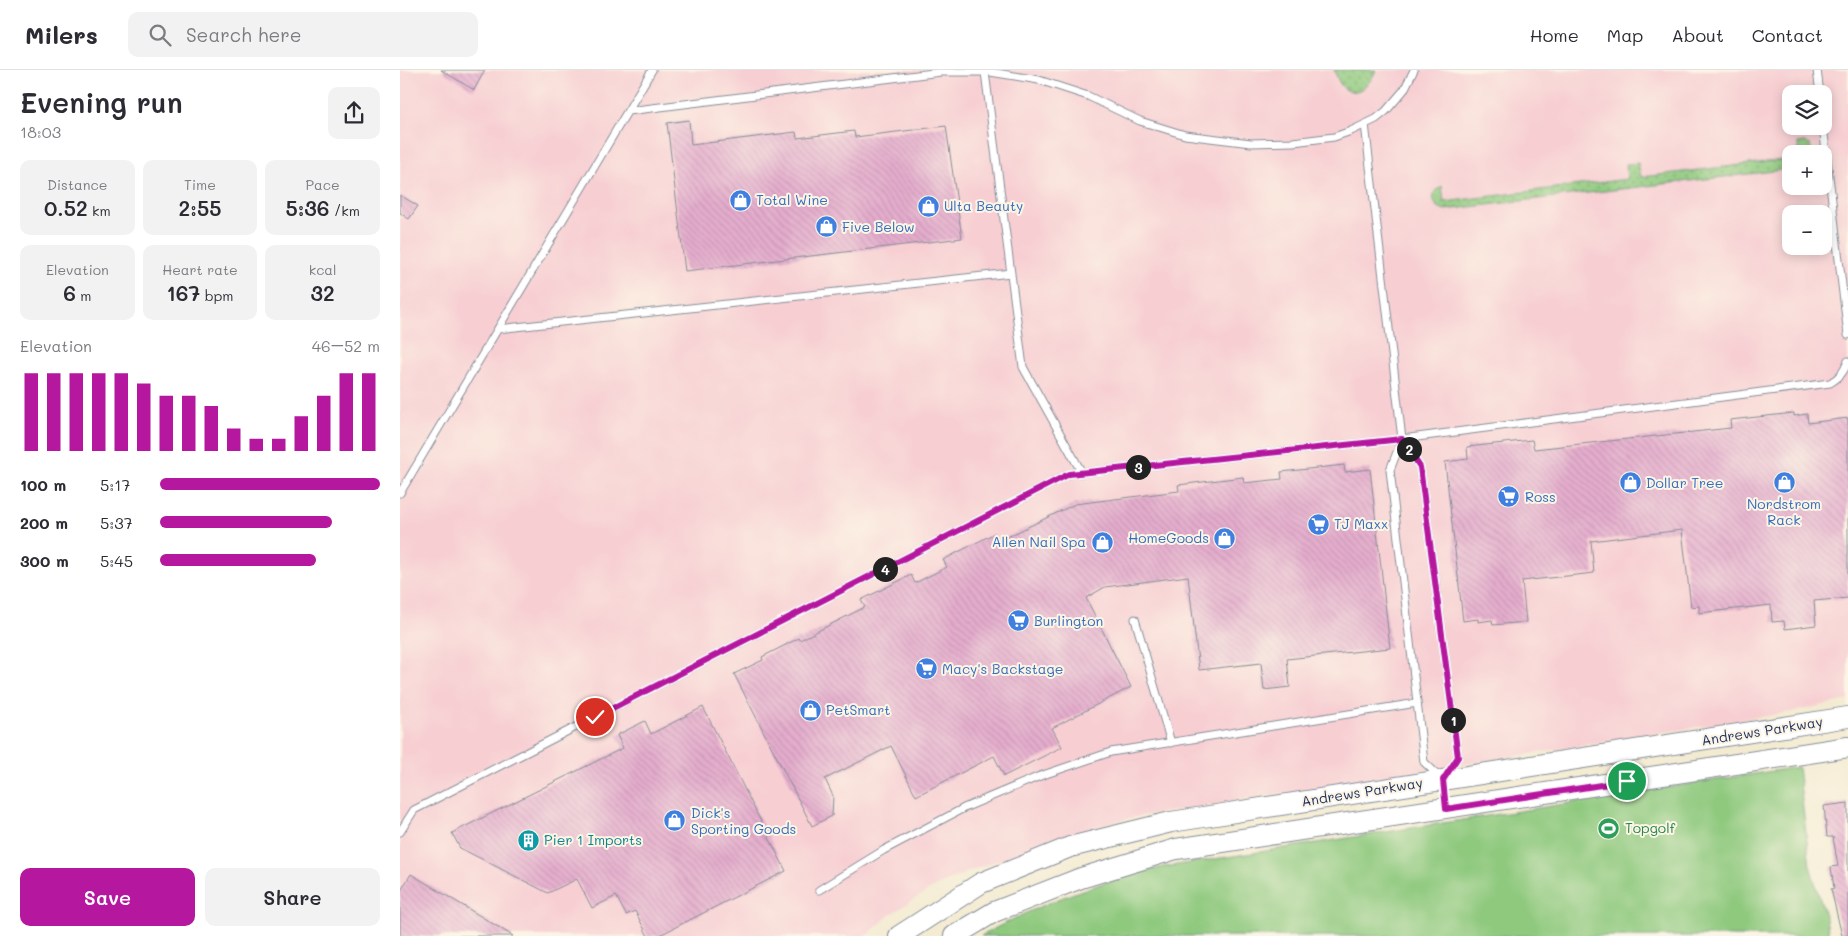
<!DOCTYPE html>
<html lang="en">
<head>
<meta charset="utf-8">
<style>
	body { margin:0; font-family:Mali,sans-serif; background:#f2f2f3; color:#2b2b33; height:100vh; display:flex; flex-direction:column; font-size:19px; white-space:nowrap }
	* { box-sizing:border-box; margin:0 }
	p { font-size:16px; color:#7c7c81 }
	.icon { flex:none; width:28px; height:28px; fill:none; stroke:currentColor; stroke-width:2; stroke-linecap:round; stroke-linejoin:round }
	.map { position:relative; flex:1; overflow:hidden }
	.side { display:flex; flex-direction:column; background:#fff; width:400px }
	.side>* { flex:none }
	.fabs { position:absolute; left:1382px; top:15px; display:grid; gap:10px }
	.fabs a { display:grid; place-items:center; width:50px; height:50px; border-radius:10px; background:#fff; box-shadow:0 2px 12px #0003; font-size:25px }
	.pin { position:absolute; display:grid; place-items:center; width:42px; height:42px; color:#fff; margin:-21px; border:2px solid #fff; border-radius:50%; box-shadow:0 1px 5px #0007 }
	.km { position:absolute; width:25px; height:25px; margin:-12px; border-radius:50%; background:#222; color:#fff; font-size:14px; line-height:25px; text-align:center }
	.round { display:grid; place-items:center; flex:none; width:52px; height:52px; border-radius:10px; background:#f2f2f3 }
	.headline { display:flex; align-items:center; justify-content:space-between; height:85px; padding:0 20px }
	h1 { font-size:28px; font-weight:600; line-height:38px }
	.stats { display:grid; grid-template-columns:repeat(3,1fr); gap:8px; height:85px; padding:5px 20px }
	.stats div { display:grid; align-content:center; border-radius:10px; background:#f2f2f3; text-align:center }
	.stats b { font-size:21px; font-weight:600 }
	.stats small { font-size:14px; font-weight:400 }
	.stats p { font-size:14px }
	.chart { height:140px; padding:10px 20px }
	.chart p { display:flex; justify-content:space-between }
	.chart svg { width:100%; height:90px; margin-top:5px; stroke:#b5179e; stroke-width:6 }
	.button { display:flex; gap:10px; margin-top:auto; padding:10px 20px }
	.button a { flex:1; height:58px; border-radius:10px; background:#b5179e; color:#fff; font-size:20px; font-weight:600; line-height:58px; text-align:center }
	.button a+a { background:#f2f2f3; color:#2b2b33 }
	ul { padding:0 20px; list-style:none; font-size:16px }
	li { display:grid; grid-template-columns:80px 60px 1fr; align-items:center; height:38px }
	li i { height:12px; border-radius:6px; background:#b5179e }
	header { display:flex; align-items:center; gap:30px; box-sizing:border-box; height:70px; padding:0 25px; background:#fff; border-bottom:1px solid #e1e1e2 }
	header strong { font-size:24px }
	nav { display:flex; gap:28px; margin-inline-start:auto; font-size:18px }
	.search { width:350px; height:45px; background:#f2f2f3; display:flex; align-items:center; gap:12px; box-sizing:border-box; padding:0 18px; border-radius:10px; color:#7c7c81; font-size:19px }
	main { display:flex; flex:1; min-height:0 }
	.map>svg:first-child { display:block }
</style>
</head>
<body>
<header>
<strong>Milers</strong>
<div class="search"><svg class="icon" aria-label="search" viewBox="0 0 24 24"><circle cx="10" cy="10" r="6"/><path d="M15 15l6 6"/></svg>Search here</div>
<nav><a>Home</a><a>Map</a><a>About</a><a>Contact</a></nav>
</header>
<main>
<section class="side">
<div class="headline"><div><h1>Evening run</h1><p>18:03</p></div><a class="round"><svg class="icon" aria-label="share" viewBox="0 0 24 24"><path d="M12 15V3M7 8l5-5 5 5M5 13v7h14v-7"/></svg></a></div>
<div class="stats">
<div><p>Distance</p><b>0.52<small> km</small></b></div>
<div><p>Time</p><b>2:55</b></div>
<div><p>Pace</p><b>5:36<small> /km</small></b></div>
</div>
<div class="stats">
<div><p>Elevation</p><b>6<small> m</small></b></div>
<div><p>Heart rate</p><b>167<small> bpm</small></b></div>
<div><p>kcal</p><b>32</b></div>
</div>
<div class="chart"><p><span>Elevation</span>46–52 m</p>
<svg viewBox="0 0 160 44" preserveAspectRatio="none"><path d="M5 44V6M15 44V6M25 44V6M35 44V6M45 44V6M55 44V11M65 44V17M75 44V17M85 44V22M95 44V33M105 44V38M115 44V38M125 44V27M135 44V17M145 44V6M155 44V6"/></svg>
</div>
<ul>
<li><b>100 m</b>5:17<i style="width:100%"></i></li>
<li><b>200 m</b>5:37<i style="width:78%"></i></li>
<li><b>300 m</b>5:45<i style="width:71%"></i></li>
</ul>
<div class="button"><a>Save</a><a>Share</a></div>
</section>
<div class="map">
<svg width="1448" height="866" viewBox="0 0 1448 866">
	<defs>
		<pattern id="grass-dots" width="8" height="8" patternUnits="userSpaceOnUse" patternTransform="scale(1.25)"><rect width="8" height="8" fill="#8ec97e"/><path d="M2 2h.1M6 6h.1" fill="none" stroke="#73a46a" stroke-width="1.8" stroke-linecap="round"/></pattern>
		<pattern id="building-back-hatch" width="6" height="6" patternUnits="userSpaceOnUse" patternTransform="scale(1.25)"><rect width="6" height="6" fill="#e5adcd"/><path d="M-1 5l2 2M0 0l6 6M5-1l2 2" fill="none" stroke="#c495b2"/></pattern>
	</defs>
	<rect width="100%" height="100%" fill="#fcf5e5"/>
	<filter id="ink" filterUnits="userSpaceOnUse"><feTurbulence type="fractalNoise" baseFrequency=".02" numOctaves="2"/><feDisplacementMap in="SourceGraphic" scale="10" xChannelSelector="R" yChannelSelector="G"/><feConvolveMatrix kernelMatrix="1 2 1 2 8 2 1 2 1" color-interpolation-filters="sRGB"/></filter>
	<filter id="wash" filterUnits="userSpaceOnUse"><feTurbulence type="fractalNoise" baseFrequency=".0096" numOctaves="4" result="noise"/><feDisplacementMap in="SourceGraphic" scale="20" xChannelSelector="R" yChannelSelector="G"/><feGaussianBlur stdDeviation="1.12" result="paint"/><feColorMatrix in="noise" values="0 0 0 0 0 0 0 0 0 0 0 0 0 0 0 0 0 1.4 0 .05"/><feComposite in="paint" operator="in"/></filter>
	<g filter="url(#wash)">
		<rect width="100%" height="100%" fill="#f3ebd1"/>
		<path fill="#f7cfd3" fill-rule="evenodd" d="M0,0H1448V630L1391,642L730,748L670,764L570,801L534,817L491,844L466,866H0ZM1391,24H1424V56H1391ZM1391,84H1424V116H1391ZM1391,144H1424V176H1391Z"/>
		<path fill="url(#grass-dots)" stroke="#547c6e" d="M934,0H976C971,14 954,31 941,15C938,11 936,5 934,0Z
			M1405,72L1410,75L1412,84H1399L1398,73Z
			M1391,89V99L1045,140L1037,137L1033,129L1035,121L1042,116L1044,132L1227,109L1226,94L1238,93L1241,107Z"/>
		<path fill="#8ec97e" stroke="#547c6e" d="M1398,697L1410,796L1426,849L1429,866H581C638,834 699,811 764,797Z"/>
		<g id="blocks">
			<path fill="url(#building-back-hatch)" d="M41,0H85L74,20Z
				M289,50L291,75L396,62L397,68L454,61L455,67L546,56L562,168L285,201L267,53Z
				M0,125L18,136L9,149L0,143Z
				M1394,343V346L1407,344L1408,353L1448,348V528L1414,531L1416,555L1385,559L1384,551L1372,552L1371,535L1299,543V536L1291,537L1282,460L1191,471L1194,503L1122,511L1126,552L1093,555L1092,550L1078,552V549L1063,551L1045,392L1068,389L1067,377L1132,370L1134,379L1331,358L1330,350Z
				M944,395L945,402L970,399L990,578L887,589L890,617L864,620L861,593L799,600L788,506L705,517L686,528L731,617L652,658L662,677L604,706L594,686L516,726L491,676L425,709L433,726L432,746L412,756L334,604L363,590L362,587L399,568L400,570L465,537L461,530L511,505L515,513L547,497L543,490L593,464L597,472L675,434L779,421L778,415L843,407L844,413L882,409L881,402Z
				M303,637L386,801L258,866H248L235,841L226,845L216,826L192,838L177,809L148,823L60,778L52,763L223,678L217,665L245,651L251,664Z
				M1448,733V866H1442L1431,819L1434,818L1431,797L1438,796L1433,767H1427L1424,736Z
				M11,804L113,866H0V822Z"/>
		</g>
	</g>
	<g filter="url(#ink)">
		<use href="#blocks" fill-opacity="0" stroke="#878d98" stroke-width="1"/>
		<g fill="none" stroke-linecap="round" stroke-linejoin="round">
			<defs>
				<path id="lane" d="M1417,0L1420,24
					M585,2L623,297L682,403
					M228,41L541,2H590L639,10L688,26L740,51L785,65L851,73L893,72L934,67L951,61L976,49L986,41L1004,20L1014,0
					M965,54L1002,369L1020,397L1058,687L1043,710L1024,692L990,400L1002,369
					M1423,56L1448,265
					M98,259L611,203
					M0,423L252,0
					M735,549L771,673
					M0,762L14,740L669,404L1002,369L1430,313C1440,307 1444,302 1448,291
					M419,820L484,780L564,738L640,706L711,682L1017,633"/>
				<path id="secondary" d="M499,866L581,813L670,777L771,752L1448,647
					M554,866L594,842L681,808L776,779L1448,677"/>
			</defs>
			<use href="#lane" stroke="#878d98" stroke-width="9"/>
			<use href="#secondary" stroke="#878d98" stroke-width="22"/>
			<use href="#lane" stroke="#fff" stroke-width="7"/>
			<use href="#secondary" stroke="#fff" stroke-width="20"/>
		</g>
	</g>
	<g fill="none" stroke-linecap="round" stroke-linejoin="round" filter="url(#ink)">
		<defs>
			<path id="route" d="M195,647L669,404L1002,369L1020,397L1058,687L1043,710L1046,739L1227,711"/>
		</defs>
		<use href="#route" stroke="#fff" stroke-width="10"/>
		<use href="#route" stroke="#b5179e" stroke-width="6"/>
	</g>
	<defs>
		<symbol id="shop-disc" viewBox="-11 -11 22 22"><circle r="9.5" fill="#3f7fe0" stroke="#fcf5e5"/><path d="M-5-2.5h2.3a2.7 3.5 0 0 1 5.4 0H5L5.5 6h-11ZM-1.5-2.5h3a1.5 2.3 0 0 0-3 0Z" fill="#fff"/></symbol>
		<symbol id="supermarket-disc" viewBox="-11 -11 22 22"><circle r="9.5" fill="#3f7fe0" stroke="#fcf5e5"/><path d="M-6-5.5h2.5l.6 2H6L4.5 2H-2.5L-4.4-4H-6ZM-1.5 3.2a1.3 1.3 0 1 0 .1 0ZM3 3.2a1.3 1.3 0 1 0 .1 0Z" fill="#fff"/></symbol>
		<symbol id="stadium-disc" viewBox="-11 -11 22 22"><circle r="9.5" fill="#2e9e5b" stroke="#fcf5e5"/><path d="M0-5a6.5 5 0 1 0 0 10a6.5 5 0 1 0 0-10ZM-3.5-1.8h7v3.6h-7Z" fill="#fff"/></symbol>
		<symbol id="building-disc" viewBox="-11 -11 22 22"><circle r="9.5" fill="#0f9aa8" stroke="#fcf5e5"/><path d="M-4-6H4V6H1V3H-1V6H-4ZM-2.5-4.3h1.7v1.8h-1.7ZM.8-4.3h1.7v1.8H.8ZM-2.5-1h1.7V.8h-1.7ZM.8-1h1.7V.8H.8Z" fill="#fff"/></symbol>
	</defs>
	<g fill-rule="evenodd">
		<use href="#shop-disc" x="328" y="118" width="25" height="25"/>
		<use href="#shop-disc" x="516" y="124" width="25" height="25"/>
		<use href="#shop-disc" x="414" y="144" width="25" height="25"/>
		<use href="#shop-disc" x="1372" y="400" width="25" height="25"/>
		<use href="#shop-disc" x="1218" y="400" width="25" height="25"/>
		<use href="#supermarket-disc" x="1096" y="414" width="25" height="25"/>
		<use href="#supermarket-disc" x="906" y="442" width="25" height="25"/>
		<use href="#shop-disc" x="812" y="456" width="25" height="25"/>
		<use href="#shop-disc" x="690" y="460" width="25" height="25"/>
		<use href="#supermarket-disc" x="606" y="538" width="25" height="25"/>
		<use href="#supermarket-disc" x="514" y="586" width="25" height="25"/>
		<use href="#shop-disc" x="398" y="628" width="25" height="25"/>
		<use href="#shop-disc" x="262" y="738" width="25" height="25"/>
		<use href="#stadium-disc" x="1196" y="746" width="25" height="25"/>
		<use href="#building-disc" x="116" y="758" width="25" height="25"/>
	</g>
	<g text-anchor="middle" stroke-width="4" stroke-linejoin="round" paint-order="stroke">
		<g font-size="14" fill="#366cbe" stroke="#fcf5e5" text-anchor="start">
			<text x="356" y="135">Total Wine</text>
			<text x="544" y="141">Ulta Beauty</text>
			<text x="442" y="162">Five Below</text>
			<text x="1246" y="418">Dollar Tree</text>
			<text x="1125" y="432">Ross</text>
			<text x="1384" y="439" text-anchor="middle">Nordstrom<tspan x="1384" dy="16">Rack</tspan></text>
			<text x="934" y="459">TJ Maxx</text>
			<text x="809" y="473" text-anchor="end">HomeGoods</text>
			<text x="686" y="477" text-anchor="end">Allen Nail Spa</text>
			<text x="634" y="556">Burlington</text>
			<text x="542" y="604">Macy's Backstage</text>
			<text x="426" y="645">PetSmart</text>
			<text x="291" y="748">Dick's<tspan x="291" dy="16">Sporting Goods</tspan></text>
		</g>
		<g font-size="14" fill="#1b2f5e" stroke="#fcf5e5">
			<text transform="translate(1362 661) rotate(-9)" y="5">Andrews Parkway</text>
			<text transform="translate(962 722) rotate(-9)" y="5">Andrews Parkway</text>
		</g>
		<g font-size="14" fill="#27864d" stroke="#fcf5e5" text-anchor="start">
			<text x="1225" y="763">Topgolf</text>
		</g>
		<g font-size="14" fill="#0d838f" stroke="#fcf5e5" text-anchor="start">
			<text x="144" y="775">Pier 1 Imports</text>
		</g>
	</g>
</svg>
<div class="fabs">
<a><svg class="icon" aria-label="layers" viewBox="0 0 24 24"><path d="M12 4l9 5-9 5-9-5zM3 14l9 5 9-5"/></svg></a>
<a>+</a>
<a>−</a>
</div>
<div class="pin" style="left:1227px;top:711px;background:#1e9e55"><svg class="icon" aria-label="arrive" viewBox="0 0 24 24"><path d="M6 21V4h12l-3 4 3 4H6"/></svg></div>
<div class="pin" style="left:195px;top:647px;background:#d93025"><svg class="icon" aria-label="check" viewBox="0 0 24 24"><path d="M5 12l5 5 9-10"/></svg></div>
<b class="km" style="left:1053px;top:650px">1</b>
<b class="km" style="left:1009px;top:379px">2</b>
<b class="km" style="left:738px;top:397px">3</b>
<b class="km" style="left:485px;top:499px">4</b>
</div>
</main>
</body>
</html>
